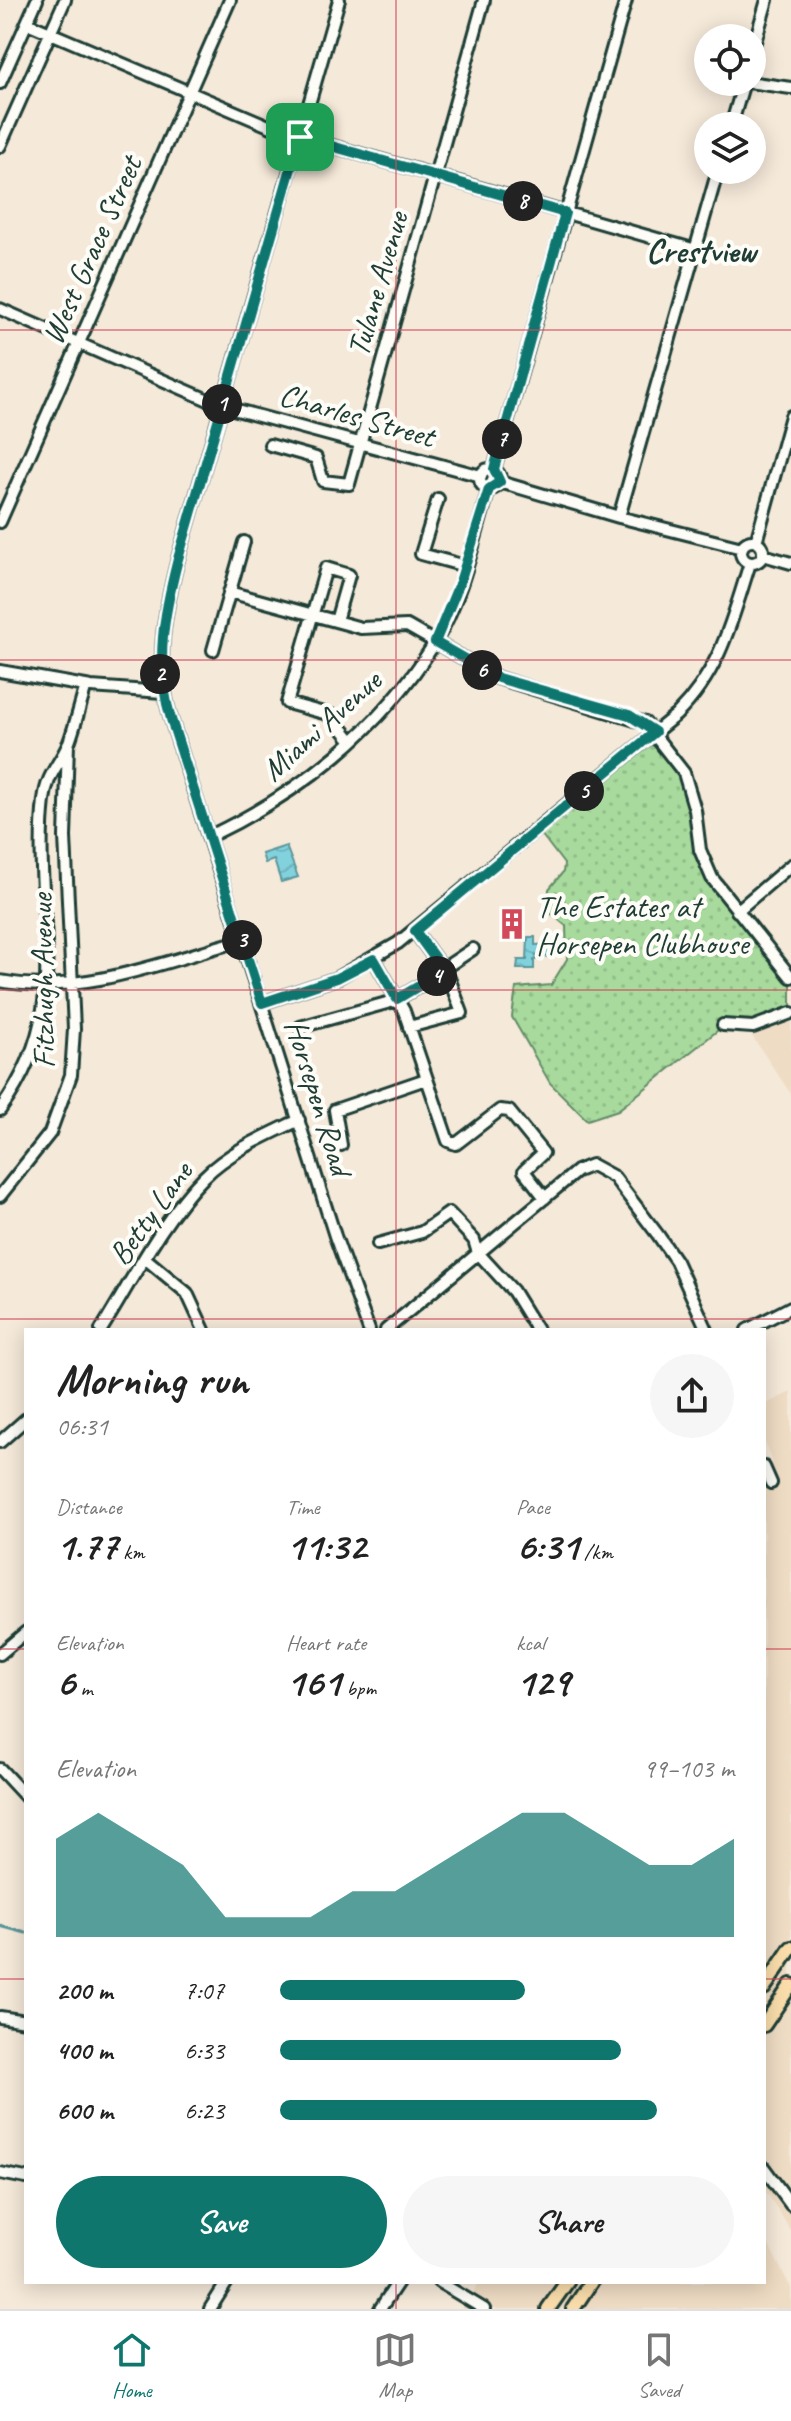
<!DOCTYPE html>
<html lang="en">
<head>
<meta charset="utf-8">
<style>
	body { margin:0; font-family:Caveat,sans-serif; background:#f6f6f6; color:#222; height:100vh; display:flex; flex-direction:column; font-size:30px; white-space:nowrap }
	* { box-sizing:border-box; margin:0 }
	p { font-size:26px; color:#767676 }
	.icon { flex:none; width:44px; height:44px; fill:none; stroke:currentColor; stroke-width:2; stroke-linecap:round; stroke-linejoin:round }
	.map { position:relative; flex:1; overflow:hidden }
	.details { position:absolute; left:24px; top:1328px; width:742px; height:956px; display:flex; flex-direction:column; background:#fff; border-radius:0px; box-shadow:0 4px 20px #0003 }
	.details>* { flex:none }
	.fabs { position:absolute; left:694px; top:24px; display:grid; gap:16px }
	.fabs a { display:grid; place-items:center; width:72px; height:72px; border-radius:50%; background:#fff; box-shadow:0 4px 20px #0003; font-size:40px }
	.pin { position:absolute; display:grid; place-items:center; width:68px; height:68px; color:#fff; margin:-34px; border-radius:16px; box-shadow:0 4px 12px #0006 }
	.km { position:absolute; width:40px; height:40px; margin:-20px; border-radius:50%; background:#222; color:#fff; font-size:22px; line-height:40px; text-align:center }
	.round { display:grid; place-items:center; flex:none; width:84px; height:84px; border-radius:42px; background:#f6f6f6 }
	.overview { display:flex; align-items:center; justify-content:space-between; height:136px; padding:0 32px }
	h1 { font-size:44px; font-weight:600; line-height:60px }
	.stats { display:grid; grid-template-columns:repeat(3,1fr); gap:12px; height:136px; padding:8px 32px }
	.stats div { display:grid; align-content:center }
	.stats b { font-size:40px; font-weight:600 }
	.stats small { font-size:22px; font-weight:400 }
	.stats p { font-size:22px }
	.chart { height:224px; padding:16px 32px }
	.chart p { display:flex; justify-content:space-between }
	.chart svg { width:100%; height:144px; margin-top:8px; fill:#0f766e; opacity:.7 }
	.button { display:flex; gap:16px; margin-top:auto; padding:16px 32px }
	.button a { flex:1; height:92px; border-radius:48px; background:#0f766e; color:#fff; font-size:32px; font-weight:600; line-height:92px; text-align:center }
	.button a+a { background:#f6f6f6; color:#222 }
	ul { padding:0 32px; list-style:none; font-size:26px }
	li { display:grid; grid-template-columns:128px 96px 1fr; align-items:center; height:60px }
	li i { height:20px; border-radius:10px; background:#0f766e }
	.tab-bar { display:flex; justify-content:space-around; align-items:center; height:112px; border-top:2px solid #e0e0e0; background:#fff; font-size:22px; color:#767676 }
	.tab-bar a { display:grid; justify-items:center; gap:4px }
	.tab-bar .current { color:#0f766e }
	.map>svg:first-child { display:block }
</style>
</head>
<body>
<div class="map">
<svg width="791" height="2309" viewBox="0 0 791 2309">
	<defs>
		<pattern id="grass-dots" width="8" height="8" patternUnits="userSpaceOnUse" patternTransform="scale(2)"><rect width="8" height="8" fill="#a7da9c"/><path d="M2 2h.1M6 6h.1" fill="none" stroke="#8fbc87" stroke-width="1.8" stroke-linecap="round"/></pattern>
		<pattern id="water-waves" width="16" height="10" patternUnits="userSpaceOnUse" patternTransform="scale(2)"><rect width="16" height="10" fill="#82d2de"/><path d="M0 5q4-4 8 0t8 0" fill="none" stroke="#70b5bf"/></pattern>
	</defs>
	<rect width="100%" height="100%" fill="#f5e9d9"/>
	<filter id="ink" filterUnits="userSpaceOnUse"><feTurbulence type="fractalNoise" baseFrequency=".0125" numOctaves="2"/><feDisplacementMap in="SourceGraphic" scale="16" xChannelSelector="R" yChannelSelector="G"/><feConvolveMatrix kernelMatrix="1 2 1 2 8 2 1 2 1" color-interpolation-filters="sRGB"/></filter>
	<g filter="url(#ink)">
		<path fill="#efdcc4" d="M791,1013V1094L748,1030Z
			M791,1392V2231L764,2188V1477L775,1472L764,1440V1405Z
			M764,2236L791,2288V2309H462L480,2282H764Z"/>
		<path fill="url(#grass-dots)" stroke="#638c68" stroke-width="2" d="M656,733L680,766L709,872L791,978V1013L748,1030L722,1027L618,1110L587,1120L550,1083L512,1017L516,988L551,985L567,959L566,926L548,911L549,889L563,872L564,864L538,830Z"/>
		<path fill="url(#water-waves)" stroke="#5a969a" stroke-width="2" d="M286,846L298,877L281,882L274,860L265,863L262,854Z
			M528,937H535V945L551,944L550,957L535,955L538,959L534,960V969H517L518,960H527Z"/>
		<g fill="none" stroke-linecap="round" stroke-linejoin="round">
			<path stroke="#5a969a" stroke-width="3" d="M0,1926L26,1933"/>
			<defs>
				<path id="minor" d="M339,0L178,559C164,614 154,663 171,719L335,1236L369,1330
					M27,23L283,132L696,250
					M752,52L767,0
					M748,82L791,88
					M0,83L37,0
					M731,126L744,82
					M0,146L65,0
					M0,309L222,406L481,476
					M270,445L316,458L323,481L349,484L484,0
					M480 479a10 10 0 1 1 20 0a10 10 0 1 1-20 0Z
					M494,469L626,0
					M500,482L619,517L742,548
					M438,499L421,554L465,566
					M619,517L718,170
					M0,522L230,0
					M741 552a11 11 0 1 1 22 0a11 11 0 1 1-22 0Z
					M756,542L791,416
					M763,555L791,563
					M229,592L361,628L407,626L498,678L645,723L684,773L695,810L700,850L712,878L791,977
					M336,621L349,575L326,568L287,703L331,715L352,741
					M213,650L244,542
					M0,671L91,687L163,692
					M210,836C300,793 381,729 434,644C462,599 474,539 489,489
					M737,911L791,865
					M374,959L404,1011L448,1141L456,1144L500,1110L509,1111L543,1153L524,1171L545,1198
					M443,969L473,949
					M0,981C82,996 164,962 242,940
					M262,1003L337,978L398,943L676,715C720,672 732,620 750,563
					M723,1025L753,1027L791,1013
					M300,1027L394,1001L444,971
					M409,1027L462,1013L449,978L415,931
					M0,1110C78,1003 31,917 44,800C47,774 58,767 68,745C75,727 80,705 86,686
					M341,1145L335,1110L426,1079
					M0,1196L50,1133L71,1075L74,1029L65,837L68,744
					M378,1244L422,1232L449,1213L474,1240L478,1253L513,1291L537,1330
					M146,1259L187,1293L204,1330
					M101,1330C131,1282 164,1217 204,1177C230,1151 266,1136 299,1120
					M386,1330L577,1171L592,1165L614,1177L658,1235L676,1261L707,1330
					M747,1330L791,1307
					M0,1442L26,1419
					M764,1467L771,1483
					M0,1654L26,1632
					M0,1769L26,1797
					M0,2017L26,2021
					M764,2168L791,2205
					M0,2173L26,2178
					M439,2282L484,2309
					M210,2309L227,2282
					M380,2309L398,2282"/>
				<path id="major" d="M764,1988L791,1948
					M764,2025L791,1985
					M548,2309L567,2282
					M573,2309L591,2282"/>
			</defs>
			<use href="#minor" stroke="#1f3d34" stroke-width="16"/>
			<use href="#major" stroke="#1f3d34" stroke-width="18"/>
			<use href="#minor" stroke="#fdfcf7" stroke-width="10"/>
			<use href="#major" stroke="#faddab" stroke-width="12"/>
		</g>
	</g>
	<g fill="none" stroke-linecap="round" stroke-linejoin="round" filter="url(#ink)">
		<defs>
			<path id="route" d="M300,137L565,213L494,469L500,482L489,489L460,582L435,642L498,678L629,715L655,732L415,931L444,971L397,999L374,959L337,978L262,1003L171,719C154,663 164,614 178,559Z"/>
		</defs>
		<use href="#route" stroke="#fff" stroke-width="16"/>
		<use href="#route" stroke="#0f766e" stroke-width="10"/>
	</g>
	<path fill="none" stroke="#d1495b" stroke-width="2" stroke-opacity="0.55" d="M396,0V1330M0,330H791M0,660H791M0,990H791M0,1319H791M0,1649H26M764,1649H791M0,1979H26M764,1979H791M396,2282V2309"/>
	<defs>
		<symbol id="building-bare" viewBox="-9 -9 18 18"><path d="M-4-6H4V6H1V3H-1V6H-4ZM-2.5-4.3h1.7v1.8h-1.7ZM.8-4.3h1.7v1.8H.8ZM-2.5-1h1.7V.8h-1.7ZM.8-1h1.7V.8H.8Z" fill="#d1495b" stroke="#fdfcf7" stroke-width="2.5" paint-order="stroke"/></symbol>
	</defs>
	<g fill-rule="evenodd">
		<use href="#building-bare" x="490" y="902" width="44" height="44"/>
	</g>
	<g text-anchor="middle" stroke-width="8" stroke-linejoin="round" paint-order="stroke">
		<g font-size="32" fill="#1f3d34" stroke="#fdfcf7">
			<text transform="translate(91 250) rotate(-66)" y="11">West Grace Street</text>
			<text transform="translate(377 284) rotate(-74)" y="11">Tulane Avenue</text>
			<text transform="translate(357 415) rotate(16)" y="11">Charles Street</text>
			<text transform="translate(321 725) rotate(-42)" y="11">Miami Avenue</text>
			<text transform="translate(42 981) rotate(-91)" y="11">Fitzhugh Avenue</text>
			<text transform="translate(319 1097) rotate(73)" y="11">Horsepen Road</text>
			<text transform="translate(150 1213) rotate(-54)" y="11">Betty Lane</text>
		</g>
		<g font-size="32" fill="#1f3d34" stroke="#fdfcf7" text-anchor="start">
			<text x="536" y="917">The Estates at<tspan x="536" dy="37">Horsepen Clubhouse</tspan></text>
		</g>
		<g font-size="34" font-weight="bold" fill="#1f3d34" stroke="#fdfcf7">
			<text x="701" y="262">Crestview</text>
		</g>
	</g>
</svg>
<div class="fabs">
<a><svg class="icon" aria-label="locate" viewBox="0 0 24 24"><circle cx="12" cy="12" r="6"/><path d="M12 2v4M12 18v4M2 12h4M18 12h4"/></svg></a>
<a><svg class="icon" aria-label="layers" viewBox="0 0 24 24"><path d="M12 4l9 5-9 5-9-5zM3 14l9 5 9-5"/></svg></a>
</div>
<div class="pin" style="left:300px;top:137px;background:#1e9e55"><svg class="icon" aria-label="arrive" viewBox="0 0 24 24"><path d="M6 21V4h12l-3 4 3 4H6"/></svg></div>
<b class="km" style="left:222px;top:404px">1</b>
<b class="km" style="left:160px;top:674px">2</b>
<b class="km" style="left:242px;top:940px">3</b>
<b class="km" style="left:437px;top:976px">4</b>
<b class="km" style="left:584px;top:791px">5</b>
<b class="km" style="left:482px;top:670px">6</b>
<b class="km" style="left:502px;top:439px">7</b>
<b class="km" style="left:523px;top:201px">8</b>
<section class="details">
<div class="overview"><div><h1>Morning run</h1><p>06:31</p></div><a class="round"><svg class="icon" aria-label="share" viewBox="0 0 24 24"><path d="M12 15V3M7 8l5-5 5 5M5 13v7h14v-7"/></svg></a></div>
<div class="stats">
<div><p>Distance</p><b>1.77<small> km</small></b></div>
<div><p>Time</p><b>11:32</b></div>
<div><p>Pace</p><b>6:31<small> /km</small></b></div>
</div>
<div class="stats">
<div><p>Elevation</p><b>6<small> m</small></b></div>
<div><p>Heart rate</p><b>161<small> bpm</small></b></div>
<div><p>kcal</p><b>129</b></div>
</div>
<div class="chart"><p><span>Elevation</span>99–103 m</p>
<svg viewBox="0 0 160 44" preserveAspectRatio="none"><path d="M0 44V14L10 6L20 14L30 22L40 38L50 38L60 38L70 30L80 30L90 22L100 14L110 6L120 6L130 14L140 22L150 22L160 14V44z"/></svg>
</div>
<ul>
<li><b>200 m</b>7:07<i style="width:54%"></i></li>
<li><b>400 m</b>6:33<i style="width:75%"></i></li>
<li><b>600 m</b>6:23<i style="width:83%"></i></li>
</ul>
<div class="button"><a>Save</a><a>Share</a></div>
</section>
</div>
<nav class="tab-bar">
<a class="current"><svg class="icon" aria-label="home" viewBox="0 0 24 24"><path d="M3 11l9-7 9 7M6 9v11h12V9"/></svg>Home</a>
<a><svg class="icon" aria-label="map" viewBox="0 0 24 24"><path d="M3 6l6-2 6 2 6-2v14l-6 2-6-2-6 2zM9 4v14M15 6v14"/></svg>Map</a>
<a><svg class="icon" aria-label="saved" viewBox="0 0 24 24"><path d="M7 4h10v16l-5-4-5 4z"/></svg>Saved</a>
</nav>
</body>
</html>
